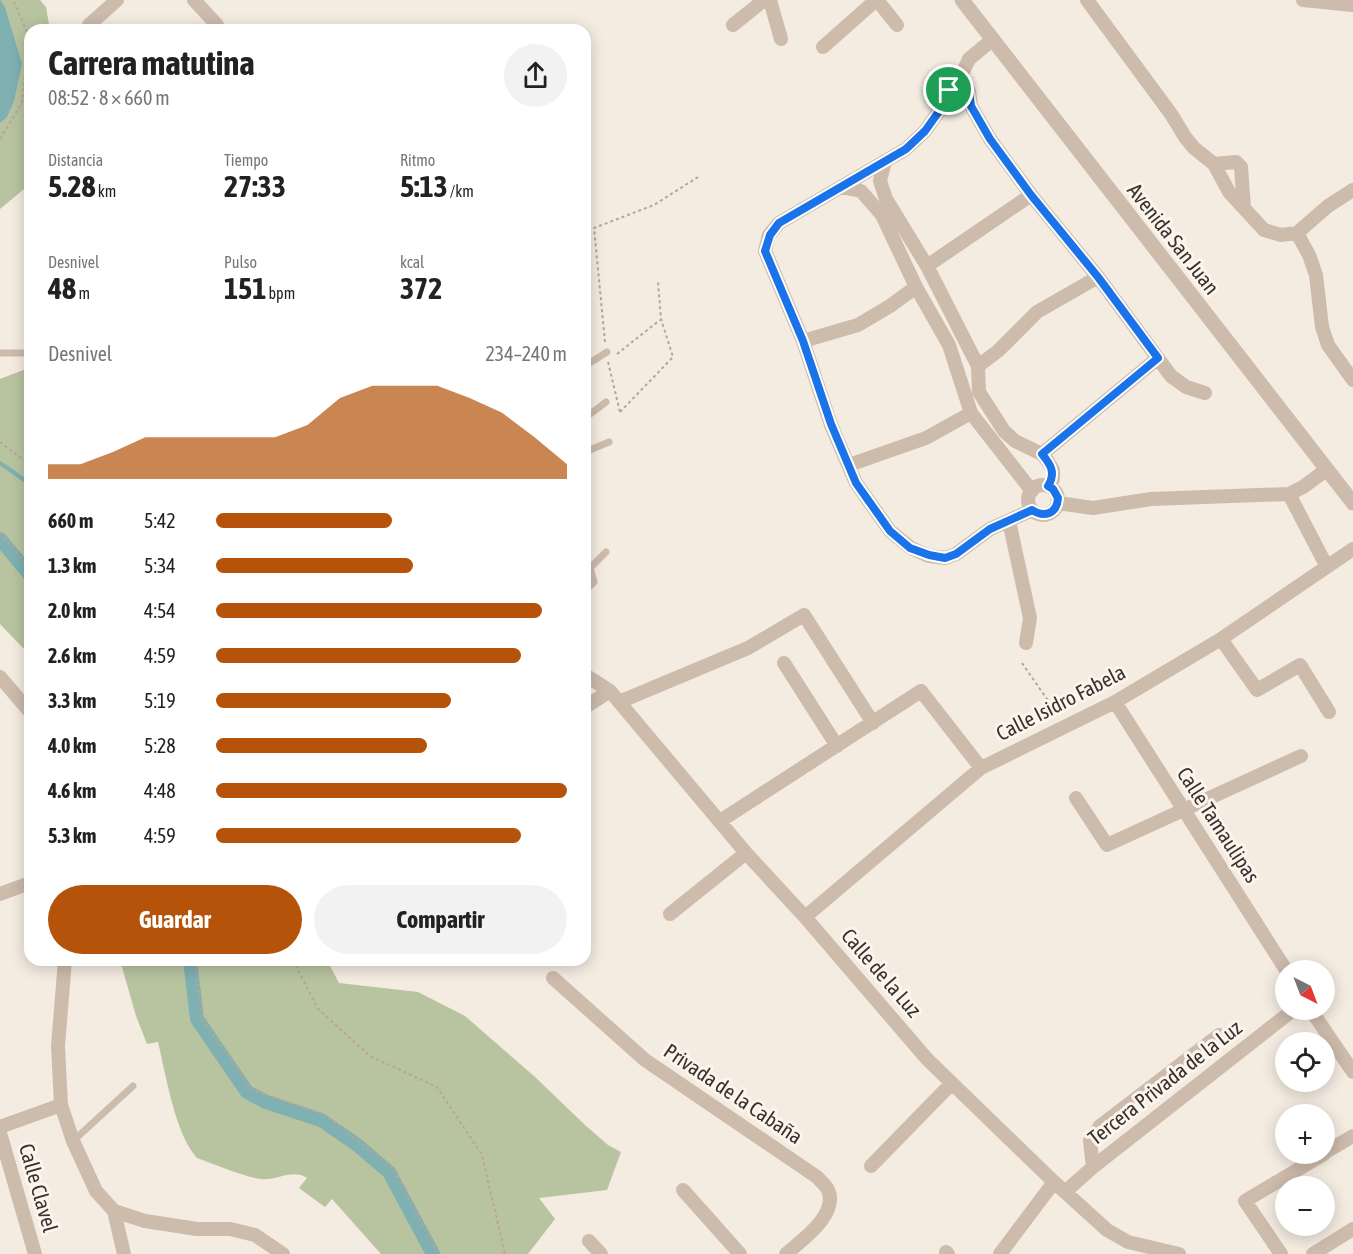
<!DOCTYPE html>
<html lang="es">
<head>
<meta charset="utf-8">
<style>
	body { margin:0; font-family:"Asap Condensed",sans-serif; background:#f2f2f2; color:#222; height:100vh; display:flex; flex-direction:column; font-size:22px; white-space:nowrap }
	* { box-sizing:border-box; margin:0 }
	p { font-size:20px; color:#767676 }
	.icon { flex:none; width:33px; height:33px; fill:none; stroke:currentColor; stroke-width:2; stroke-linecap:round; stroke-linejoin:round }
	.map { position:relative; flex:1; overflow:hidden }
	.details { position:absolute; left:24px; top:24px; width:567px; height:942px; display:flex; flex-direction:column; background:#fff; border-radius:18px; box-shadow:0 3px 15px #0003 }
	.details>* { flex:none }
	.needle { width:39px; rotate:138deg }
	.tools { position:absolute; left:1275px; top:960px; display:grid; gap:12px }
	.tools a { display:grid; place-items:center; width:60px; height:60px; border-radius:50%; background:#fff; box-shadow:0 3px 15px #0003; font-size:30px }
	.pin { position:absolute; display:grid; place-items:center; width:51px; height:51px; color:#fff; margin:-26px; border:3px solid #fff; border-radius:50%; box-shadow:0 2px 6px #0007 }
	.round { display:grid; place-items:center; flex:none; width:63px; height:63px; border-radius:32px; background:#f2f2f2 }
	.overview { display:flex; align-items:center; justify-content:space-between; height:102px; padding:0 24px }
	h1 { font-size:33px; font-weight:700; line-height:45px }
	.stats { display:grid; grid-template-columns:repeat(3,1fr); gap:9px; height:102px; padding:6px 24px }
	.stats div { display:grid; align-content:center }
	.stats b { font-size:30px; font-weight:700 }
	.stats small { font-size:16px; font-weight:400 }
	.stats p { font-size:16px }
	.chart { height:168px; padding:12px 24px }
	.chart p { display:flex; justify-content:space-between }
	.chart svg { width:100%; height:108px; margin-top:6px; fill:#b45309; opacity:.7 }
	.primary-button { display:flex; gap:12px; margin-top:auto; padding:12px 24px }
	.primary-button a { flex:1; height:69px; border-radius:36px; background:#b45309; color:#fff; font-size:24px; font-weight:700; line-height:69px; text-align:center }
	.primary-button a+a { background:#f2f2f2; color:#222 }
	ul { padding:0 24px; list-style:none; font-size:20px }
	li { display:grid; grid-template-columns:96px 72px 1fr; align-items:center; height:45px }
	li i { height:15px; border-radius:8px; background:#b45309 }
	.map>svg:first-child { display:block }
</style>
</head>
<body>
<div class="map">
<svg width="1353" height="1254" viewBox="0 0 1353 1254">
	<rect width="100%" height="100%" fill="#f4ebe1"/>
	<path fill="#b8c4a0" d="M0,0H40L46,7L50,30H30V184L0,209Z
		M26,369L30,373V652L23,648L0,624V379Z
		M120,960H327L339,983L418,992L465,1016L535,1077L585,1125L608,1145L621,1152L607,1190L539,1198L555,1219L528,1254H381L332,1199L325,1207L299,1188L307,1178C293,1168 276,1181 261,1179C244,1177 214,1164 197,1158C175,1134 166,1075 158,1042L147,1044L136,1016Z"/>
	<path fill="#7fb0b2" d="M0,0L5,7L22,64L14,101L7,117L0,123Z"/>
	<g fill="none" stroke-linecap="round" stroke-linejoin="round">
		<path stroke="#7fb0b2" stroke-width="4" d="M0,463L30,484"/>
		<path stroke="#7fb0b2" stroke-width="14" d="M0,539L30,575
			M190,960L197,1019L247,1092L266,1102L321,1120L356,1144L389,1172L433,1254"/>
		<path stroke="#b9a596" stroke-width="2" stroke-dasharray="3 3" stroke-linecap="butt" d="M0,139L22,103L29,36L13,0
			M605,342L594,228L654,205L698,177
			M617,354L660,320
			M608,362L620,412
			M620,412L673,357L661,319L658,282
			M0,442L30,465
			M0,533L30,568
			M1022,663L1058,715
			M195,960L202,1019L252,1090L325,1115L393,1168L438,1254
			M293,960L318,1009L370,1056L437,1087L482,1155L505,1254"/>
		<path stroke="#cdbbac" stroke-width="7" d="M0,353H30
			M28,353L30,287
			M585,366L607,352
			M585,418L606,402
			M585,452L609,442
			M585,591L594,582L590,568L606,552
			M73,1141L133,1086"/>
		<path stroke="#cdbbac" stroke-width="14" d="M194,0L217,25L218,30
			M770,0L781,39
			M877,0L897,25
			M1087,0L1171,114L1185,137L1194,148L1214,164L1229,192L1264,230L1281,235L1297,233L1328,206L1353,190
			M1303,0L1353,5
			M89,25L117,0
			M733,25L764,0
			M992,40L969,59L959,80L949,90L945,103L925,131L906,149L779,223L769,235L765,251L803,341L831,425L856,483L890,531L911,548L929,556L945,558L956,554L990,529L1032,510
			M823,47L876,0
			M959,80L969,92L971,106L990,139L1031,195L1098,277L1171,376L1186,387L1205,393
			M885,161L880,181L886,199L927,266L978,366L979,392L1004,431L1015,441L1042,454L1047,460L1053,470V479L1048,486
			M1214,164L1236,162L1241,167L1244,208
			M841,187L861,191L882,215L916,287L949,345L971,413L1032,491
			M1297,233L1309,255L1316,275L1322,327L1328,345L1353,380
			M927,266L1031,195
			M803,341L858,325L890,306L916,287
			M978,366L998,351L1037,312L1098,277
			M1042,454L1158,358
			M849,465L926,438L971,413
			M1028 500a15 15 0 1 1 30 0a15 15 0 1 1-30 0Z
			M1289,494L1327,567
			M1058,503L1093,508L1151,499L1289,494L1303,487L1326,470
			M1009,521L1030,618L1026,643
			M1221,639L1257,690L1300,665L1329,712
			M784,663L837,746
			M585,675L610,691L746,853L805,917L927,1059L1054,1182L1107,1230L1128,1242L1179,1254
			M0,677L30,712
			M619,702L748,648L804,615L873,723
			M1115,702L1286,970
			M585,707L610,691
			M1076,798L1107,845L1301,756
			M720,821L921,691L981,768
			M0,894L30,883
			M670,914L746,853
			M805,917L981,768L1115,702L1221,639L1353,549
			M65,960L58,1046L61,1105L73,1141L96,1191L114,1211L145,1221L197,1229H230L255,1235L283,1254
			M553,978L645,1060L817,1177C820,1180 824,1184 827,1188C841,1213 802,1240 786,1254
			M1311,1010L1353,1072
			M0,1127L61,1105
			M0,1133L35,1254
			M1324,1153L1353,1136
			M871,1166L952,1083
			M1093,1167L1090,1141L1100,1126L1219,1035
			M683,1190L740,1254
			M1065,1192L1093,1167L1293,1010
			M114,1211L124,1254
			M589,1241L601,1254
			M946,1252L948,1254
			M1000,1254L1054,1182
			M1281,1254L1245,1201L1324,1154
			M1313,1254L1353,1229"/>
		<path stroke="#cdbbac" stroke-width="15" d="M962,0L1353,503"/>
	</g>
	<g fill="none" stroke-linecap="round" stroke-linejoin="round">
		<defs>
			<path id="route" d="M959,80L969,92L971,106L990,139L1031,195L1098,277L1158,358L1042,454C1051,465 1056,473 1048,486L1053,489L1058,498C1057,514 1044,518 1032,510L990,529L956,554L945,558L929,555L910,548L890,531L856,483L831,424L803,341L765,251L770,235L779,223L906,149L925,131L945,103L949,90Z"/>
		</defs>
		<use href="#route" stroke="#fff" stroke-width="12"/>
		<use href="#route" stroke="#1a73e8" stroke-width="8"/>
	</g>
	<g text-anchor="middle" stroke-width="6" stroke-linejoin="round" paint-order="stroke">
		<g font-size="21" fill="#3b302b" stroke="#fbf5ee">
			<text transform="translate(1173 239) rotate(52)" y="7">Avenida San Juan</text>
			<text transform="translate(1061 703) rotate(-27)" y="7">Calle Isidro Fabela</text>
			<text transform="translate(1218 825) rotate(57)" y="7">Calle Tamaulipas</text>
			<text transform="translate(881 973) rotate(49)" y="7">Calle de la Luz</text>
			<text transform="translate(1165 1083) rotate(-38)" y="7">Tercera Privada de la Luz</text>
			<text transform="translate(733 1094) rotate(34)" y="7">Privada de la Cabaña</text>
			<text transform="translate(38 1188) rotate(74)" y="7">Calle Clavel</text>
		</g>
	</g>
</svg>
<div class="tools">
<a><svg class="needle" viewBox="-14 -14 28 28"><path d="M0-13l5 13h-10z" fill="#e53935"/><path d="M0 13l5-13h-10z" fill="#767676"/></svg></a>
<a><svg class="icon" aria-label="locate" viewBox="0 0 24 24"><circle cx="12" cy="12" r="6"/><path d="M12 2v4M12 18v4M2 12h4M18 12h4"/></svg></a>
<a>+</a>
<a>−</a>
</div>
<div class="pin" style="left:949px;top:90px;background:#1e9e55"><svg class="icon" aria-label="arrive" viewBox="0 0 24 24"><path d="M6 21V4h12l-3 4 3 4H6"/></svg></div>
<section class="details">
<div class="overview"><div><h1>Carrera matutina</h1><p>08:52 · 8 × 660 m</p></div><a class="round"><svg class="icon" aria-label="share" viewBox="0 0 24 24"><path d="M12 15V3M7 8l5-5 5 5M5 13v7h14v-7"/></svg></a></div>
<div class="stats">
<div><p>Distancia</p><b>5.28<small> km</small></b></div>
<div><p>Tiempo</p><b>27:33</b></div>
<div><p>Ritmo</p><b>5:13<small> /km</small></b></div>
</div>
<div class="stats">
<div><p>Desnivel</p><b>48<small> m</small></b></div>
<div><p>Pulso</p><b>151<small> bpm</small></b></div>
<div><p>kcal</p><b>372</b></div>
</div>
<div class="chart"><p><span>Desnivel</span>234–240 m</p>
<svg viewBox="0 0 160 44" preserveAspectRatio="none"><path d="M0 44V38L10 38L20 33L30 27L40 27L50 27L60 27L70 27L80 22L90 11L100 6L110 6L120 6L130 11L140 17L150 27L160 38V44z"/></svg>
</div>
<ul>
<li><b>660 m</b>5:42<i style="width:50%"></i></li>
<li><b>1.3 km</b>5:34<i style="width:56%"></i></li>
<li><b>2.0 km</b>4:54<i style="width:93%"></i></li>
<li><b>2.6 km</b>4:59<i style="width:87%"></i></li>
<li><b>3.3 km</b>5:19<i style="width:67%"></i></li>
<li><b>4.0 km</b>5:28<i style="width:60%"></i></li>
<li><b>4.6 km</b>4:48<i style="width:100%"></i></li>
<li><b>5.3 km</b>4:59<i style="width:87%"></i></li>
</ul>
<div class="primary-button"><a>Guardar</a><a>Compartir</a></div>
</section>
</div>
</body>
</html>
